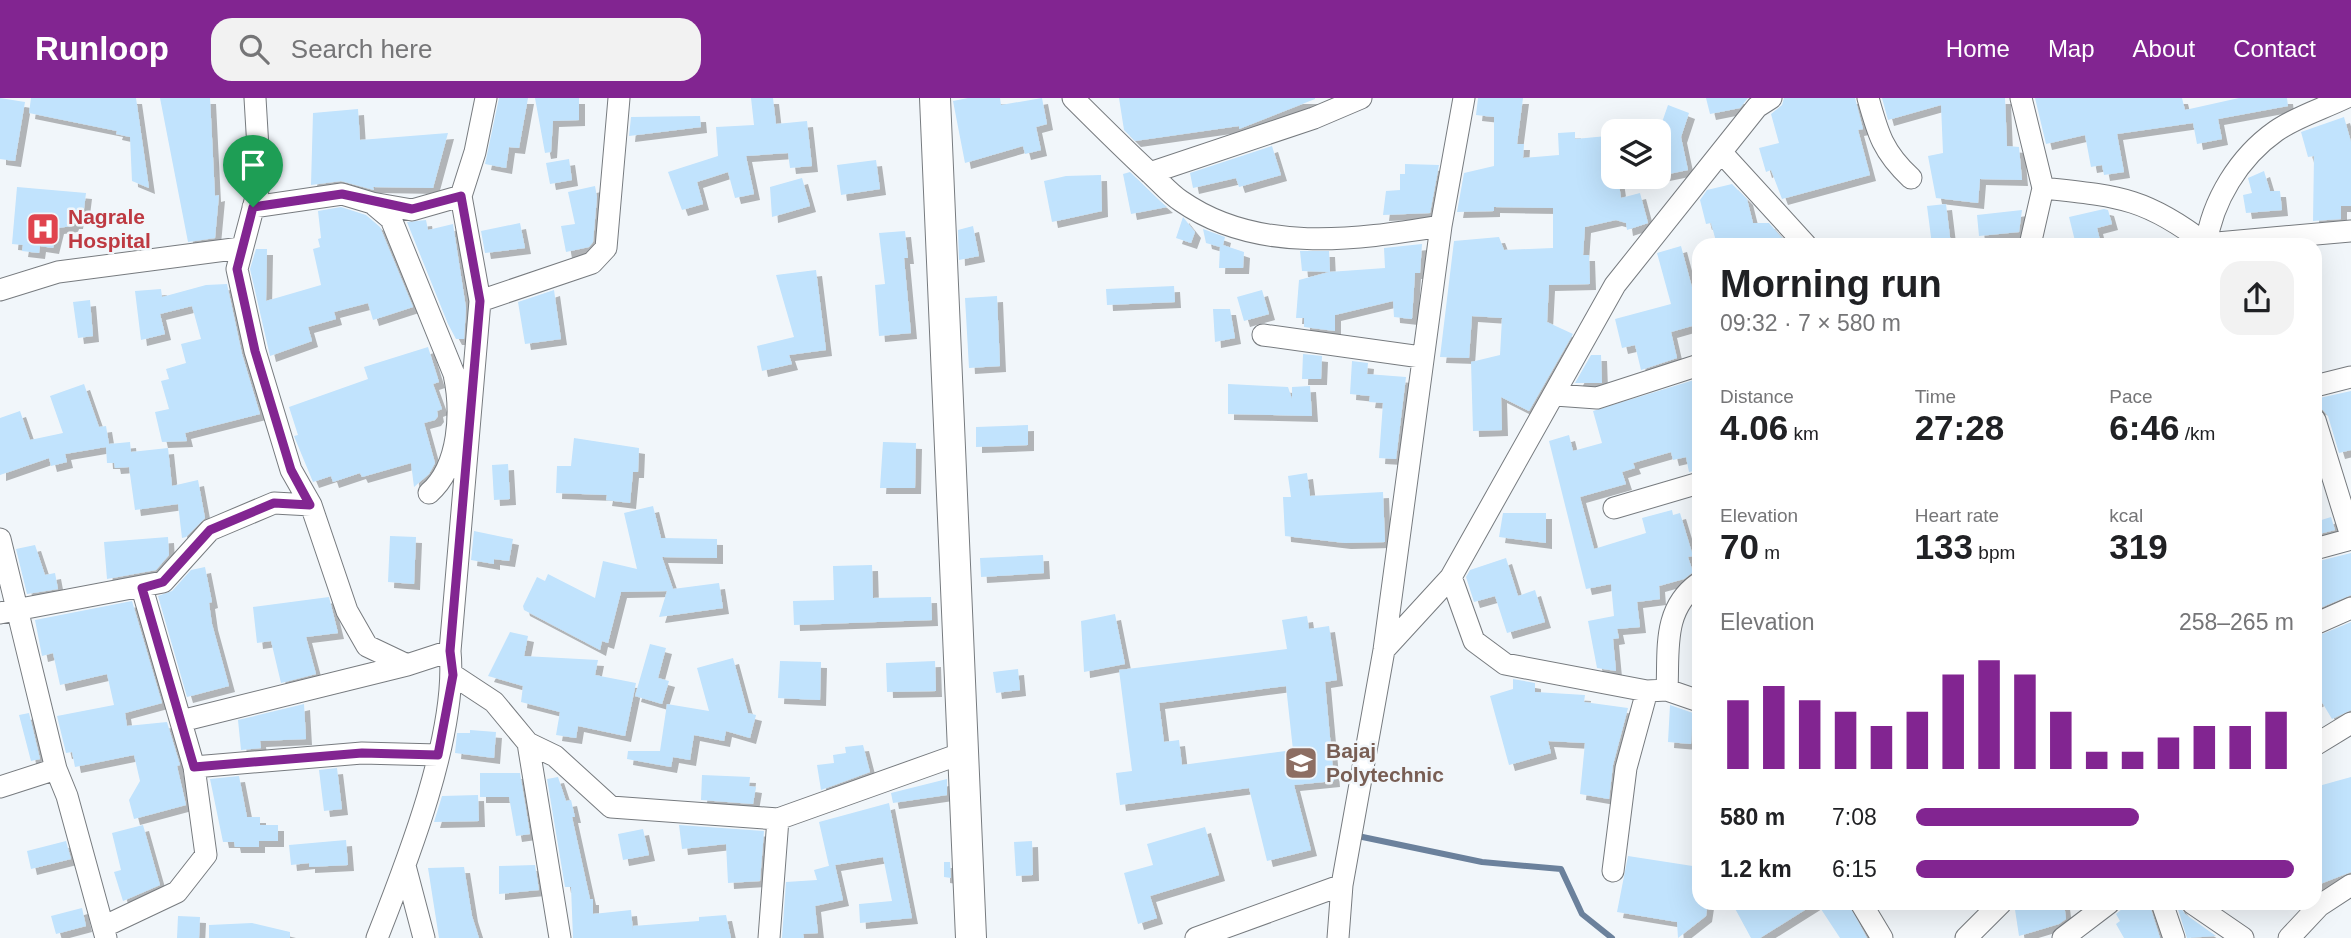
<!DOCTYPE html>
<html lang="en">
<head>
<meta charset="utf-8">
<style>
	body { margin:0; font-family:Helvetica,sans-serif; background:#f2f2f2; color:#202124; height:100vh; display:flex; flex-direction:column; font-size:26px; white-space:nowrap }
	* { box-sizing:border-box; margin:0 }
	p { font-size:23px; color:#757577 }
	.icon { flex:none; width:38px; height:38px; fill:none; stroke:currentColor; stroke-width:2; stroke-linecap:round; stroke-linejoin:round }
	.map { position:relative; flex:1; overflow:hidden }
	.side { position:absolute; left:1692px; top:140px; width:630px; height:672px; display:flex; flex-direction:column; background:#fff; border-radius:21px; box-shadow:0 7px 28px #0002 }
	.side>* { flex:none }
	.controls { position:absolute; left:1601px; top:21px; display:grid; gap:14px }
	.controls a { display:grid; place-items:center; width:70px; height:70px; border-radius:14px; background:#fff; box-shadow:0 7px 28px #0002; font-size:35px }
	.pin { position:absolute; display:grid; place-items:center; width:60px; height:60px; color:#fff; margin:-72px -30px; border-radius:50% 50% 50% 0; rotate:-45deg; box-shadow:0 0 7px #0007 }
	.pin .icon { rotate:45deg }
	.round { display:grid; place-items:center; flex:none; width:74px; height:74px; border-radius:21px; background:#f2f2f2 }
	.headline { display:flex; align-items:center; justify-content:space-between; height:119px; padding:0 28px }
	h1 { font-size:38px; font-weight:700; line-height:52px }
	.figures { display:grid; grid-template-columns:repeat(3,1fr); gap:10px; height:119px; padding:7px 28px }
	.figures div { display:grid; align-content:center }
	.figures b { font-size:35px; font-weight:700 }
	.figures small { font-size:19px; font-weight:400 }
	.figures p { font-size:19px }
	.chart { height:196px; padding:14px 28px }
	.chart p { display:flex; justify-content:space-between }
	.chart svg { width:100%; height:126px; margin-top:7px; stroke:#822591; stroke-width:6 }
	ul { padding:0 28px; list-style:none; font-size:23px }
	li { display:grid; grid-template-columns:112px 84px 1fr; align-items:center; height:52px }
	li i { height:18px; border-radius:9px; background:#822591 }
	header { display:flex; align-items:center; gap:42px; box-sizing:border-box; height:98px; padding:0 35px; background:#822591; color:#fff }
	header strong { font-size:33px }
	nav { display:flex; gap:38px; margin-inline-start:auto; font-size:24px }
	.search { width:490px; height:63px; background:#f2f2f2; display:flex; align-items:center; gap:18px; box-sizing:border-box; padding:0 24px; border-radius:21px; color:#757577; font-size:26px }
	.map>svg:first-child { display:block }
</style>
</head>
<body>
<header>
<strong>Runloop</strong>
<div class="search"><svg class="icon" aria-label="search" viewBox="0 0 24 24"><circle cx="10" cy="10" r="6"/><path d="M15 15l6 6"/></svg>Search here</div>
<nav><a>Home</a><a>Map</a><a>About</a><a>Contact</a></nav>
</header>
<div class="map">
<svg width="2351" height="840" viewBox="0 0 2351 840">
	<defs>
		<filter id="shadow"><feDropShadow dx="6" dy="6" stdDeviation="0" flood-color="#0004"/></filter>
	</defs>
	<rect width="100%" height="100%" fill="#f1f6fa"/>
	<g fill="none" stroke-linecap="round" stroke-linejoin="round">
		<path stroke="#6b819c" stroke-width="6" d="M1353,737L1482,764L1561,771L1582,816L1612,840"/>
	</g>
	<path fill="#c1e3fd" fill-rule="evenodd" filter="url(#shadow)" d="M0,0L25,4L15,63L0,61Z
		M31,0H136L149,90L132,83L130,39L116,36L117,33L29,15Z
		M160,0H210L215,98L219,97L215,140L188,144Z
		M499,0H528L519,50L509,49L506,70L485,66Z
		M535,0H579V22L553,23L551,54L545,55Z
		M751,0H773L776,26L807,23L812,68L790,70L788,55L746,58L754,96L735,100L728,74L697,84L703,106L682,112L668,74L718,58L716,29L754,27Z
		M968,0H1000L1001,7L1042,0L1047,26L1036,29L1041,52L1025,56L1023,48L965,65L953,3Z
		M1119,0H1315V1L1239,31V28L1135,43L1124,32Z
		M1478,0H1523L1517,46H1524L1523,60L1559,57L1558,35L1575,34V41L1607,38L1606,45L1614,44V79H1618L1621,100L1640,95L1648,125L1627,132L1626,125L1616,122L1585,129L1583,157H1589L1590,186L1549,187L1547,224L1573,236L1529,313L1501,299L1502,332L1473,333L1471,264L1500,257L1502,220L1472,218L1469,260L1440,259L1454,143L1499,139L1504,152L1553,150V110L1494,109V113L1457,114L1464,75L1494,68V19L1476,17Z
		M1706,0H1748L1740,10L1710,16Z
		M1784,0H1855L1863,31L1858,32L1870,77L1782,101L1771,72L1766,74L1759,50L1779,45L1771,16L1782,7Z
		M1882,0H2005L2007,48L2019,49L2022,82L1980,81L1978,105L1936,100L1928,58L1943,55L1941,7L1888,22Z
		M2035,0H2182L2185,12L2239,0H2287L2288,8L2218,21L2222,41L2197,46L2193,25L2117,36L2124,74L2104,77L2102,67L2091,69L2085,37L2046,46Z
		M1668,7L1689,15L1681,39L1688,72L1659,78V33Z
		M358,11L360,42L448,35L433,90L373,89L374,92L341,83L311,87L313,15Z
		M700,18L701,29L629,38L631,19Z
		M2344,19L2351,44V108H2341V121L2313,123L2314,58L2308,59L2301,34Z
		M1272,48L1281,77L1239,89L1236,80L1193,90L1190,75Z
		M569,61L572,82L550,86L546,65Z
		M876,62L880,91L841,97L837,67Z
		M1405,66L1439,67L1430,115L1383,117L1386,93L1400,92V76H1405Z
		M2264,73L2270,93H2280L2282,112L2246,115L2243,97L2252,95L2248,80Z
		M1130,74L1160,103L1167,109L1131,116L1123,76Z
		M1101,77L1102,113L1052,124L1044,83L1066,78Z
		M802,80L810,108L772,119L770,89Z
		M1732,86L1747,101L1753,125H1769L1788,147H1717L1711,125L1706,126L1700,102L1707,92Z
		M595,88L597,99L593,144L589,149L566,154L561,128L575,126L568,94Z
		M17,89L86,95L83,119H78L77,125H73L72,128L58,130L53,150L40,148L39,155L22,153L23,147L12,146Z
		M1946,106L1951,147H1932L1927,108Z
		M341,109L366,117L380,129L413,209L373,222L368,205L334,214L336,221L308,229L312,243L270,258L250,171L256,151H267L266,203L321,187L313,151L320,149L318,141L321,140L318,113Z
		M2104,111L2108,112L2112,126L2097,130L2100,142L2076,147L2069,119Z
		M2022,112L2019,134L1979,138L1977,117Z
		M1183,119L1195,134L1191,145L1176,140Z
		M426,122L428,132L453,126L466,210L464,241H456L448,226L407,124Z
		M520,125L525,150L485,155L481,133Z
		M973,128L979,158L959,162L958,132Z
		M1203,131L1225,139L1223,147L1244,154L1243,170H1219L1220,149L1206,145Z
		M905,133L908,160H904L911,235L879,238L875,187L885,186L879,135Z
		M1422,146L1420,175H1415L1412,221L1394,219L1393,203L1335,217V233L1304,229V220H1296L1299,182L1329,174L1385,170L1384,150Z
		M1681,148L1693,193L1699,192V226L1671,234L1677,260L1641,272L1635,247L1622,250L1615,221L1671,206L1657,155Z
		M1300,153H1329L1330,174L1302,173Z
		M816,172L826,252L789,257L792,266L762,273L757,248L794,239L776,177Z
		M227,186L242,256L260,316L185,335L187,343L162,344L155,314L169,311L161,283L169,281L166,271L186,265L181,246L201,241L192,208L160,216L165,236L141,242L135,193L161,191L162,199L206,187Z
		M1174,188L1175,204L1107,207L1106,191Z
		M554,192L561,241L525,246L518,204Z
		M1262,192L1269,216L1244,223L1237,199Z
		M997,198L1000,268L969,270L965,200Z
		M90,202L93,238L78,240L73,204Z
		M1213,211H1230L1235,240L1215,244Z
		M428,249L439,284L433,286L442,311L437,313L438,318L435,322L424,325L435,365L429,376L414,389L411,365L362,379L360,375L333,384L331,378L313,384L296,343L294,338L298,337L289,309L368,281L364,269Z
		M1303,256L1322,258L1321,281H1302Z
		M1591,257H1601L1602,285H1575Z
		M1352,263L1368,265L1367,276L1406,279L1396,361L1379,360L1383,305L1369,304L1370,298L1350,296Z
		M1694,282L1699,302V372L1689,374L1686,359L1673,362L1671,354L1633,365L1635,370L1622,374L1626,386L1580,399L1594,451L1646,435L1642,420L1672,412L1673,417L1680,415L1693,458L1688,459L1693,474L1684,481L1659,488L1660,501L1637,504L1640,529L1617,531L1619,540L1613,541L1616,573L1597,570L1588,523L1614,518L1611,486L1586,491L1549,343L1569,337L1573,353L1602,345L1593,313Z
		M84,286L99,329L106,328L109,346L130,344L131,354L168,350L172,388L198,382L205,420L186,439L182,440L178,406L135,412L129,369L115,370L114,365H107L106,349L65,356L67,364L51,368L49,360L0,377V320L20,313L30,342L63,335L50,298Z
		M1228,286L1288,289L1292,301V289L1310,288L1312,318L1228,316Z
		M2351,293V352L2339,355L2328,318L2323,312L2315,309V301Z
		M1028,327V347L976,349V329Z
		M574,340L639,350L638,374H633L630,405L606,402L607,397L556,395L557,368H571Z
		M883,344L916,345L915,390H880Z
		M508,366L510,401L494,402L492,367Z
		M1307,375L1310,398L1383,394L1385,444L1345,445L1285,438L1283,399H1291L1288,378Z
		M653,408L661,440L717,441V460L662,459L673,491L719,485L723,510L659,519L667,493L621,494L608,545L602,543L600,552L524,512L523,508L537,479L545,483L548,476L595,500L603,463L637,471L624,415Z
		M1503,415H1546V445L1499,439Z
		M2331,419L2335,432L2315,437V424Z
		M474,433L513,441L509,463L494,461V466L471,462Z
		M390,438L416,439L414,486L388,484Z
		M168,439L169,457L156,472L107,481L104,444Z
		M35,447L45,477L55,475L58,491L27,496L16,451Z
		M2351,455V497L2315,512V464Z
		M1043,457L1044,475L981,479L980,460Z
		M1506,460L1518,498L1535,492L1545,524L1507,535L1495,498L1474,504L1466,479L1470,472Z
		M872,467L873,500L931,499L932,522L794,527L793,503L834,502L833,468Z
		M205,469L212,504L209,505L212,526L229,588L187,599L158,498L172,493L191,472Z
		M329,499L338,535L306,539L316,576L281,585L271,543L257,545L253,509Z
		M132,503L162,605L125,615L127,628L167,624L180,667L177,668L186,707L134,721L129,702L140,683L134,657L75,669L72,654L66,655L57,618L114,607L107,576L60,587L53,555L42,558L35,522Z
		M1115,516L1125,566L1084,574L1081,523Z
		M1307,518L1309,531L1329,528L1337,582L1325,584L1334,683L1294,687L1311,752L1267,763L1249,690L1120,707L1116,675L1132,673L1119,572L1287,551L1282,522ZM1286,588L1293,652L1182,667L1179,642L1164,644L1159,605Z
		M2351,524V612L2332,621L2320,601L2315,604V539Z
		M510,534L528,538L524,558L598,562L595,577L636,585L625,638L578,628L576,640L556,637L560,614L521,604L523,588L488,578Z
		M650,546L666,550L658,580L669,583L662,606L635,598Z
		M733,560L748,615L756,617L750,640L726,633L724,643L694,637L690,662L673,659L671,669L627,661L628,653H660L667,606L709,613L697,570Z
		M780,563L821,564L820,602L778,600Z
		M935,563L936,593L887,594L886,565Z
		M1018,571L1020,592L996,595L993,574Z
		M1513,581L1535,585V594L1585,597L1584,604L1628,610L1613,667L1609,701L1580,696L1585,645L1548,643L1551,655L1509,667L1490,598L1513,591Z
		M304,606L306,641L260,643L261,650L241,652L238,622Z
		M1670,607L1693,615L1691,646L1668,644Z
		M29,615L40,661L31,663L19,617Z
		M470,632L496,634L494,660L455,655L457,635H470Z
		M863,647L870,674L821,692L817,667L834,665L833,657L846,655L845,649Z
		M337,670L342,711L324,713L319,672Z
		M480,675H520L530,736L516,738L509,699H480Z
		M702,677L750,679L749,688L756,689L753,706L701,702Z
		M239,678L247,719H260V727H278V743H259V749H235L234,744H223L210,681Z
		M558,679L566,703L571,702L575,719H572L590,801H593V816L631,812L633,833V828L699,823V819L726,817L731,840H573L571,789H565L547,681Z
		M2351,679V774L2315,788V689Z
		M947,681V697L893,705L891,695Z
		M478,697L479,723L434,724L442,698Z
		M889,705L912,820L860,825L859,806L892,803L883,759L835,767L843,802L815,808L818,835L803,836L804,840H782L786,784L817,782L814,772L832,767L829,768L819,724Z
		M143,727L160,787L123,803L114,774L121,772L112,735Z
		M679,727L764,733L760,783L728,785L726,746L682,751Z
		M1205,729L1219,777L1150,798L1157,820L1138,826L1124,775L1153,767L1147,746Z
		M643,731L649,757L623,762L618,736Z
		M346,742L348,767L309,769V765L291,767L289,747Z
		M66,743L71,761L31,771L27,753Z
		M1032,743L1033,777L1016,778L1014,744Z
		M1628,758L1699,769L1696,783L1699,784V805H1708L1706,818L1678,840L1677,824L1617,814Z
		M944,764H950L951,780L944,779Z
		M535,767L539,792L499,796V768Z
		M464,769L472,818L479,840H439L428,770Z
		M1732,805H1816L1760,840H1751Z
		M1817,805H1848L1867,840H1840Z
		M2014,805H2064L2066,821L2059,826L2019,838Z
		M2129,805H2149L2160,840H2124L2116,826L2120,823L2116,816Z
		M2179,807L2185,816L2216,838L2187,840L2177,808Z
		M82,810L86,828L56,836L51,818Z
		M178,818L200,819L199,840H177Z
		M252,825L290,834V840H209V827Z"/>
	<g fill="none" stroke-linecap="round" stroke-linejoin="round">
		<defs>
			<path id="street" d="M255,0L260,84L237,171L255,253L291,372L311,407L347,513L367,548L407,567L450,553
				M1073,0C1098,25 1123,50 1149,74C1160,84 1170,96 1181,103C1257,156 1355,142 1441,128
				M1868,0C1878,36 1883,54 1911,80
				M2021,0L2043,90L2030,147
				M1721,54L1806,147
				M1150,75L1314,20L1361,0
				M2043,90C2117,98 2145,99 2206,146L2351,133
				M372,105L412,112L461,98
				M253,109L342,96L372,105L391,121L454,276C462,313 460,368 429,395
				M2206,147C2212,103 2239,59 2276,33C2296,19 2322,11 2345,0
				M0,192L58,174L241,150
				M480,203L592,165L606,150L619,0
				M1263,237L1421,259
				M2315,288L2351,279
				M1555,297L1597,300L1699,267
				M2315,322L2351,438
				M1614,410L1699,385
				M0,441L56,671L67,698L106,840
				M2315,451L2351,441
				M1451,479L1474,543L1505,566L1647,593L1667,592L1699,603
				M0,515L163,484L210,432L274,405L311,407
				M2315,526L2351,510
				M1384,552L1451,479L1615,187L1757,9L1771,0
				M453,577L494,604L528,645L555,658L611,709L778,721L963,655
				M1667,592C1669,552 1662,511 1699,485
				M181,623L407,567
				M528,645L560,840
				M2315,647L2351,625
				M194,669L362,655L438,657
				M0,689L56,671
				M405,768L424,840
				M1613,773L1626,670L1647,593
				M1861,805L1882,840
				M2162,805L2174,840
				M2192,805L2243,840
				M103,829L177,794L206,757L194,669L142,490
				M377,840C407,764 458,635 450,553L480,203L461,98L475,54L486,0
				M769,840L778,721
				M1196,840L1342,787
				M1338,840L1342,787L1384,552L1441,128L1464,0
				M1966,840L2001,805
				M2063,840L2109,805
				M2289,840L2319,808L2351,787"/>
			<path id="secondary" d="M935,0L971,840"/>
		</defs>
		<use href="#street" stroke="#777b7f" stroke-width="23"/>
		<use href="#secondary" stroke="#777b7f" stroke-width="32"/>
		<use href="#street" stroke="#fff" stroke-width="21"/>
		<use href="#secondary" stroke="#fff" stroke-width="30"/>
	</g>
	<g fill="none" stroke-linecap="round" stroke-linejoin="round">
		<defs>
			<path id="route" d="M342,96L412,111L461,98L480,203L450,553L453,577L438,657L362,655L194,669L142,490L163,484L210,432L274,405L310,407L291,372L255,253L237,171L253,109Z"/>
		</defs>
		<use href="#route" stroke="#fff" stroke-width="14"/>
		<use href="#route" stroke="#822591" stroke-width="9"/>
	</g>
	<defs>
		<symbol id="hospital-square" viewBox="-11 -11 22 22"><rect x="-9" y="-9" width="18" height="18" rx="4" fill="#e0444e" stroke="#f1f6fa"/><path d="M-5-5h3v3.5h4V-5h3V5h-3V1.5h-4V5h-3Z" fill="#fff"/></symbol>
		<symbol id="school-square" viewBox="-11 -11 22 22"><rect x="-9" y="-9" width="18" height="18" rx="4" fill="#8d6e63" stroke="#f1f6fa"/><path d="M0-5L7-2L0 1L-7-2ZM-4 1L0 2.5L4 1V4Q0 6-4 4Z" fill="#fff"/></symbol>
	</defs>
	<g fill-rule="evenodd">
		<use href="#hospital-square" x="24" y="112" width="38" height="38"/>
		<use href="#school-square" x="1282" y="646" width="38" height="38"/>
	</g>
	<g text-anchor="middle" stroke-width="5" stroke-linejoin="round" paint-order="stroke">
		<g font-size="21" font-weight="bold" fill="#be3a42" stroke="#f1f6fa" text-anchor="start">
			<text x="68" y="126">Nagrale<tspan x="68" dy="24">Hospital</tspan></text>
		</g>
		<g font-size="21" font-weight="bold" fill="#785e54" stroke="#f1f6fa" text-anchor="start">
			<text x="1326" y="660">Bajaj<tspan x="1326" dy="24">Polytechnic</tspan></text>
		</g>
	</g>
</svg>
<div class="controls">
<a><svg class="icon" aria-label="layers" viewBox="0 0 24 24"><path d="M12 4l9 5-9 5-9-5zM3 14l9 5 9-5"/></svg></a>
</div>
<div class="pin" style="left:253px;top:109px;background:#1e9e55"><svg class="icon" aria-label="arrive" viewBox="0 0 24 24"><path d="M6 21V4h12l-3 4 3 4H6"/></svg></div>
<section class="side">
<div class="headline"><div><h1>Morning run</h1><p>09:32 · 7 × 580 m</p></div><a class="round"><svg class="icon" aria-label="share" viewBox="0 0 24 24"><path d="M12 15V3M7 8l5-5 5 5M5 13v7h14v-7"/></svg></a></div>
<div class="figures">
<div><p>Distance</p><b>4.06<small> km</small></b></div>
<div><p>Time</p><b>27:28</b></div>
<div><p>Pace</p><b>6:46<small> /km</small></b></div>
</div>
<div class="figures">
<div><p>Elevation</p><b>70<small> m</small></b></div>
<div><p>Heart rate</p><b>133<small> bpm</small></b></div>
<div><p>kcal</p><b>319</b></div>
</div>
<div class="chart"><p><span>Elevation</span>258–265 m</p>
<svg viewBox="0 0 160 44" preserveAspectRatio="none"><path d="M5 44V20M15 44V15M25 44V20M35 44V24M45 44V29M55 44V24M65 44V11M75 44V6M85 44V11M95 44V24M105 44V38M115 44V38M125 44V33M135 44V29M145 44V29M155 44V24"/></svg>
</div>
<ul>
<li><b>580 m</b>7:08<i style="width:59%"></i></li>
<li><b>1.2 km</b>6:15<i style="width:100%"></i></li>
</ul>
</section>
</div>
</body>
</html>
